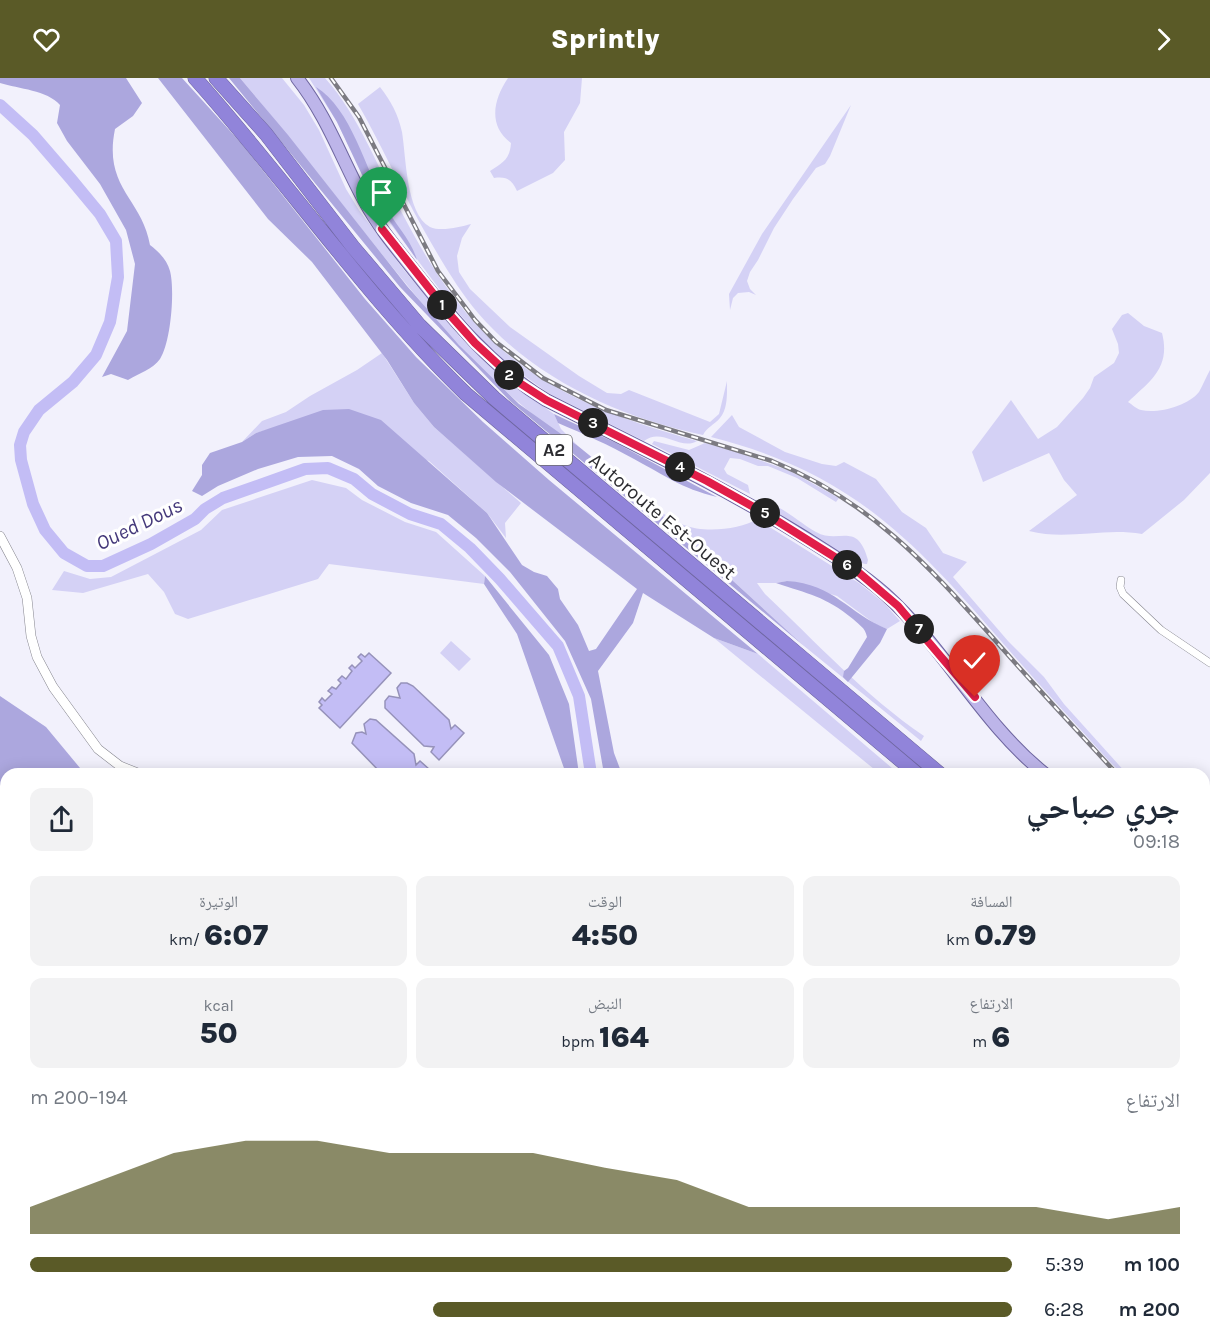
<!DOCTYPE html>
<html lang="ar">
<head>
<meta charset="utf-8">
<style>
	body { margin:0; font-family:Karla,"Noto Naskh Arabic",sans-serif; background:#f2f2f3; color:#1f2937; direction:rtl; height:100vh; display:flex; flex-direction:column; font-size:22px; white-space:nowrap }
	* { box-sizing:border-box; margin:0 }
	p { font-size:20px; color:#747a83 }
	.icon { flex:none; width:33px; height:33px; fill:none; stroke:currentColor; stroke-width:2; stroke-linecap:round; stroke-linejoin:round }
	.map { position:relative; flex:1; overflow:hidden; direction:ltr }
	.side { position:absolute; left:0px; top:690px; width:1210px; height:576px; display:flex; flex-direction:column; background:#fff; border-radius:18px 18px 0 0; box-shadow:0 3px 15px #0003; direction:rtl }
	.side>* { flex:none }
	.pin { position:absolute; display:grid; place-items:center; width:51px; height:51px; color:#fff; margin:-62px -26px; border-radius:50% 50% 50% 0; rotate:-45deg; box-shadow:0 0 6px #0007 }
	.pin .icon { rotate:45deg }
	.km { position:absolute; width:30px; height:30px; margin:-15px; border-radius:50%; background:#222; color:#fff; font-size:16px; line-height:30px; text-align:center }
	.round { display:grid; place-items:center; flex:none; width:63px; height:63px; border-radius:12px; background:#f2f2f3 }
	.overview { display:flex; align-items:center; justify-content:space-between; height:102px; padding:0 30px }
	h1 { font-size:33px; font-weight:800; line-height:45px }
	.stats { display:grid; grid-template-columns:repeat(3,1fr); gap:9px; height:102px; padding:6px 30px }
	.stats div { display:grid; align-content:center; border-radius:12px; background:#f2f2f3; text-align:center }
	.stats b { font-size:30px; font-weight:800 }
	.stats small { font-size:16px; font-weight:400 }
	.stats p { font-size:16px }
	.chart { height:168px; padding:12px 30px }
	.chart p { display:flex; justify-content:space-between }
	.chart svg { width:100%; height:108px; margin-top:6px; fill:#5a5a27; opacity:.7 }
	ul { padding:0 30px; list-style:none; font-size:20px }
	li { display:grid; grid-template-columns:96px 72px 1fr; align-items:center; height:45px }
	li i { height:15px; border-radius:8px; background:#5a5a27 }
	header { display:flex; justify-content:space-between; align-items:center; height:78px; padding:0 30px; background:#5a5a27; color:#fff; font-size:27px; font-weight:800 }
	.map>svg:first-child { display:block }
</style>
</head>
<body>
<header><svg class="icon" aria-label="forward" viewBox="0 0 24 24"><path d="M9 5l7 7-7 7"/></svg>Sprintly<svg class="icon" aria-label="heart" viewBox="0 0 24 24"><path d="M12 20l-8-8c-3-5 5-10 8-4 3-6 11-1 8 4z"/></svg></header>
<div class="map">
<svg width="1210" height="1266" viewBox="0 0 1210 1266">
	<rect width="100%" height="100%" fill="#f2f1fc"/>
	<path fill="#d4d1f5" d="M240,0H282L304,27L319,52L346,111L359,132L404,192L460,259L500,298L554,336L561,351L578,368C503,322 444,253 389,185C339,123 291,60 240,0Z
		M309,0H325C359,38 378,90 402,135C475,276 546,321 697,363C680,373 662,349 644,363L548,315L508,286L484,264L449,224L383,136L337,44Z
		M508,0H582L580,25L564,54L565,82L553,95L517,113C512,102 507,98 494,100L490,93C503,85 510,81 511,65C488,48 493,22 508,0Z
		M380,9C391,23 398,36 402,54C406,78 406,136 430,149C441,154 460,149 471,146L462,160L457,178L459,194L470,211L510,249L579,298L607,315L621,316L629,312L710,344L719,336L727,303C727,315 728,331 720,340C714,347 707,349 703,357C619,339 535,301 478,235C456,209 438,177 421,147C399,107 381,66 358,26Z
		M851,27L830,78L825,86L816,90L793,121L774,150L758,182L750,194L747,203L750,211L756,217L749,214L738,215L733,220L730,232L729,216L762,156Z
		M1128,235L1144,248L1162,255C1171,290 1150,303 1128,324C1132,326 1136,331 1141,332C1158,336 1188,328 1199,314C1203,307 1206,299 1210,292V395L1184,422L1142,456C1103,449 1068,463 1029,453L1077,417L1064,402L1049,375L983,404L972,374L1011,322L1038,361L1057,349L1083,320L1090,310L1094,299L1114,285L1119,275L1118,266L1112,251L1122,237Z
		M382,275L414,325L434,349L521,425L505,445L506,460L487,435L429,383L287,346L256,355L242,364L262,343L286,334L310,318L357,292Z
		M732,337L739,349L785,374L822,386L836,388L844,384L876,401L902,434L926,450L943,475L967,484L953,499L1008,563L1044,599L1064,626L1127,696H1122L1109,683C1076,646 1041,609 1008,571C916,465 854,395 711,359Z
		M654,363L689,372L705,365L737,374L790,393L839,420L836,424L797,400L768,388H758L740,381L730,380L724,391L727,396L748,407L750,416L652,366Z
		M312,402L346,410L362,422L405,444L436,454L485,498L484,506L329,486L318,501L188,541L175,536L164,514L148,496L83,515L52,512L64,493L90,501L111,499L201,452L222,432Z
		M648,425C659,432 671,442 684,447C703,455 740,452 757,441L859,505L884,525L900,543L887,551L875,546L837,518L787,503L776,505H757L765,516C817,565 864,617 924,658L921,663L804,568Z
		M776,428C790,435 802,446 816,454C839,467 857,442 868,482L867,486C851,486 792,443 775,433Z
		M714,560L758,576L899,696H880Z
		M451,563L471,581L459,593L440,575Z"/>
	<path fill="#aca7de" d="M0,0H126L142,25L133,38L115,51C103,110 142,120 150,167C159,174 167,182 170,193C175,212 171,264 160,281C153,291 138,296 128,302L111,296L102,299L127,253L135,186L126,152L100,106L67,63L57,45L60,27C47,12 19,11 0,5Z
		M158,0H182L241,65L365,221L416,279L483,344L549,402L758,576L714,560L643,515L633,545L598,593L614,675L622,696H604L591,621L565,563L510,494L476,460L448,437L411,425L378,408L359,391L332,378L298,379L258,391L218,408L202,418L192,413L202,397V387L210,375L242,364L256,355L323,332L349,331L381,342L487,435L522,487L534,494L547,498L558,511L560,521L578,547L589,573L596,571L637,511L496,404L434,349L414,325L387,282L312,184L268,141Z
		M229,0H240L288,57L407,208L459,267L519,326L578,368L648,425L804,568L510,323L400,209Z
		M316,9C351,30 366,92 385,127C395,147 411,161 417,182L372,118L337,44Z
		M554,336L616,365L717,419C680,410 666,398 634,381C609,367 584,356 558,345Z
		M485,498L549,577L569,626L579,696H566L517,556L484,506Z
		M787,503C834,506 848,535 887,551L880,565L848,604L843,599L844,593L848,590L867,559C865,549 860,548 853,541C825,518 808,516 776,505Z
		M0,618L46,649L85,696H6V1260H189L184,1266H0Z
		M590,1260H779L783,1266H593Z"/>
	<path fill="#c3bdf5" stroke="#9692ba" stroke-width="1.5" d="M369,575L391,595L340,650L319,630L322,627L319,624L322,620L325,623L332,616L328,613L332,609L336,611L341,605L338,602L342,598L346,601L352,593L349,590L352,587L355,590L362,583L358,579L361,576L365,579Z
		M401,605H407L413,608L449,642L451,651L455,647L464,655L439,682L431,674L434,669L424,668L385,630V623L389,618L400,620L397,610Z
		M370,641L376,642L414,676L416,687L420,683L429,691L425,696H382L352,665L356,655L362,654L366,656L364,646Z"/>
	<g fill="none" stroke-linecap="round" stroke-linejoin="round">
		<path stroke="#c3bdf5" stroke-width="12" d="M0,27L33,57L71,101L100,136L116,163L118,199L110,244L96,277L73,304L39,332L24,354L20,367L21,382L33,426L45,452L64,475L87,488H103L151,466L195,441L205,431L223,420L305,391L328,390L354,401L372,416L410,436L441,446L470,470L500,501L558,568L579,618L591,696
			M1053,1266V1260"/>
		<defs>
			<path id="minor" d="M1121,502L1120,509L1123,516L1161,552L1210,585"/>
			<path id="tertiary" d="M0,458L17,490L27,520L31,558L37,579L53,609L98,671L120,688L140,696
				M922,1260L925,1266"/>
			<path id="primary" d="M297,0C327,38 342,82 365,124C379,150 398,172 416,195C454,243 493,290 546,322C631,365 718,406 799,456C829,475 859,493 885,516C945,570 982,646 1045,696
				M1204,808L1210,812"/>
			<path id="motorway" d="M195,0C288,104 366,219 466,316L917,696
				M216,0L266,56L353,169L420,248L494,320L940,696
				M1204,893L1210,896
				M1204,912L1210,915"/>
		</defs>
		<use href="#minor" stroke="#84848d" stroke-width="8"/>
		<use href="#tertiary" stroke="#84848d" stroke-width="10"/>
		<use href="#primary" stroke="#6e669f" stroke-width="14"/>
		<use href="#motorway" stroke="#6e669f" stroke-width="15"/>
		<use href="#minor" stroke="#fff" stroke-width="7"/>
		<use href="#tertiary" stroke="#fff" stroke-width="9"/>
		<use href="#primary" stroke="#bdb5e9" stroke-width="12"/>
		<use href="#motorway" stroke="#9184da" stroke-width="14"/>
		<defs>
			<path id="rail" d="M331,0L359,39L438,193L475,242L496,264L543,300L606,332L772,383C870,423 926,485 994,561C1034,607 1076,651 1117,696
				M1204,774L1210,778"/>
		</defs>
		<use href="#rail" stroke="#7c7b82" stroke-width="4.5"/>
		<use href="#rail" stroke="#fff" stroke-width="2" stroke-dasharray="7" stroke-linecap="butt"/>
	</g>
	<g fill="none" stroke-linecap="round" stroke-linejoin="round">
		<defs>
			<path id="route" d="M382,151L451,238L475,265L515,302L546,322L707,403L766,436L857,493L898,528L975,619"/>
		</defs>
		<use href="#route" stroke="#fff" stroke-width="12"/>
		<use href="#route" stroke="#e11d48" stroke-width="8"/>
	</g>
	<g text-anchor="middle" stroke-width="6" stroke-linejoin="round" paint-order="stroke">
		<rect fill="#fff" stroke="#6c6c6f" stroke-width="1.5" x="536" y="357" width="36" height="30" rx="4.5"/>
		<g font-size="18" font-weight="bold" fill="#2d2d31">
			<text x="554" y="378">A2</text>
		</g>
		<g font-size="20" fill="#2d2d31" stroke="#fff">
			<text transform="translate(663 438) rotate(40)" y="7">Autoroute Est-Ouest</text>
		</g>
		<g font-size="21" font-style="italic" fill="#44387a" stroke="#fff">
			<text transform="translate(139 446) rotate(-26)" y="7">Oued Dous</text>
		</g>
	</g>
</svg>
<div class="pin" style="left:382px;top:151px;background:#1e9e55"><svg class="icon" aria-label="arrive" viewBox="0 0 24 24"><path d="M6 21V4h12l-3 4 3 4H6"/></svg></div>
<div class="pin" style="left:975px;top:619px;background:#d93025"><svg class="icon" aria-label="check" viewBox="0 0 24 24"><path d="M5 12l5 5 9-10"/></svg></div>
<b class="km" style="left:442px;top:227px">1</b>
<b class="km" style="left:509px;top:297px">2</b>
<b class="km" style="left:593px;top:345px">3</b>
<b class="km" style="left:680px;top:389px">4</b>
<b class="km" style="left:765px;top:435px">5</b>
<b class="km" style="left:847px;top:487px">6</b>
<b class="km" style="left:919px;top:551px">7</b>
<section class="side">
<div class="overview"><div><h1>جري صباحي</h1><p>09:18</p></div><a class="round"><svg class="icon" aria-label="share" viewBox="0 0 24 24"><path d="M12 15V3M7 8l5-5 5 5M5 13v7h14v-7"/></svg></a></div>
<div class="stats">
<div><p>المسافة</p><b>0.79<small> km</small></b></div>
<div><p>الوقت</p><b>4:50</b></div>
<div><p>الوتيرة</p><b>6:07<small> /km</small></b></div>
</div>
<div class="stats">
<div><p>الارتفاع</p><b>6<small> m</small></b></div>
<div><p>النبض</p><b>164<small> bpm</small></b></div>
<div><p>kcal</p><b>50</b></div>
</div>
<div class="chart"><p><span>الارتفاع</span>194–200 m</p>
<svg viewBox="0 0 160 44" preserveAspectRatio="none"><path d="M0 44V33L10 22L20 11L30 6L40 6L50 11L60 11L70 11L80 17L90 22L100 33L110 33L120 33L130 33L140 33L150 38L160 33V44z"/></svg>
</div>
<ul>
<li><b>100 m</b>5:39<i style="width:100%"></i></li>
<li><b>200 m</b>6:28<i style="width:59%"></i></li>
</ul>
</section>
</div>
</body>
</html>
